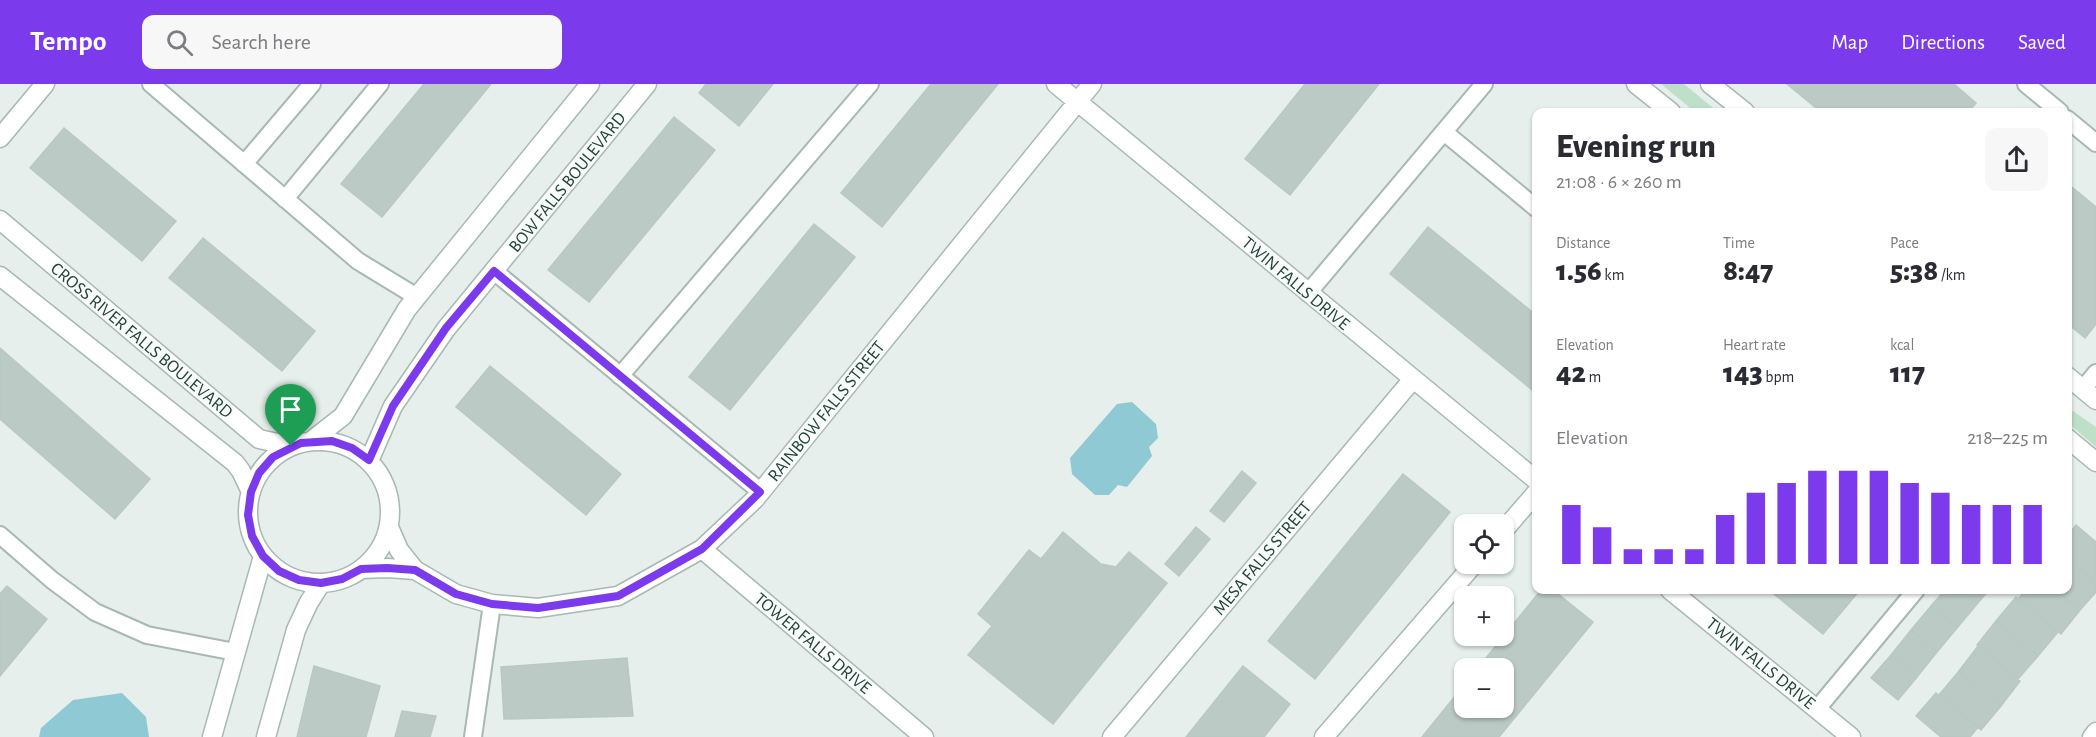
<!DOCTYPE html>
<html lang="en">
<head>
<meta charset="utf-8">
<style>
	body { margin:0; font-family:"Alegreya Sans",sans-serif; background:#f7f7f7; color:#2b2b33; height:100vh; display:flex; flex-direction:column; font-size:22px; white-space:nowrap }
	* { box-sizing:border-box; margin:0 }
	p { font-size:20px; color:#7c7c81 }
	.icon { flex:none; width:33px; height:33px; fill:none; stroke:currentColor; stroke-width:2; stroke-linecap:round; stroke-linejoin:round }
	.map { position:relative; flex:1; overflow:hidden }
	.details { position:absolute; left:1532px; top:24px; width:540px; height:486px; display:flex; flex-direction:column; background:#fff; border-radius:12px; box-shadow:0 2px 4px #0004 }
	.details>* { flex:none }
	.controls { position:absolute; left:1454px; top:430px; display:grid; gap:12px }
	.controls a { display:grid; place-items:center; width:60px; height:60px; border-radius:12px; background:#fff; box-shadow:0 2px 4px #0004; font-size:30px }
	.pin { position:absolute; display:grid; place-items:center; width:51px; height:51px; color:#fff; margin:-62px -26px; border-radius:50% 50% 50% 0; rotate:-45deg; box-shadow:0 0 6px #0007 }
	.pin .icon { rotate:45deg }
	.round { display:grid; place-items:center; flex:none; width:63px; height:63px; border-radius:12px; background:#f7f7f7 }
	.headline { display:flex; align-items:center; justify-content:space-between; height:102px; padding:0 24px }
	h1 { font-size:33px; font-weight:800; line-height:45px }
	.metrics { display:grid; grid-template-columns:repeat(3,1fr); gap:9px; height:102px; padding:6px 24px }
	.metrics div { display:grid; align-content:center }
	.metrics b { font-size:30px; font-weight:800 }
	.metrics small { font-size:16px; font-weight:400 }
	.metrics p { font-size:16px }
	.chart { height:168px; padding:12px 24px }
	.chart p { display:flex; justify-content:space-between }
	.chart svg { width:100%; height:108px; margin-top:6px; stroke:#7c3aed; stroke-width:6 }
	header { display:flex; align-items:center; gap:36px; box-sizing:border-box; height:84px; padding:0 30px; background:#7c3aed; color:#fff }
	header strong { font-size:28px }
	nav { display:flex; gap:33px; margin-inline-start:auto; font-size:21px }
	.search { width:420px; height:54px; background:#f7f7f7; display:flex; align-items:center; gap:15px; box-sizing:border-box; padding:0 21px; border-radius:12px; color:#7c7c81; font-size:22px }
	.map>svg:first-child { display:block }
</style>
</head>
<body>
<header>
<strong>Tempo</strong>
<div class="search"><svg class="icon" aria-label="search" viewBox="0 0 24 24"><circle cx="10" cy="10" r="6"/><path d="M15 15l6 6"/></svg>Search here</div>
<nav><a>Map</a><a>Directions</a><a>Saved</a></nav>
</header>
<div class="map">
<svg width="2096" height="653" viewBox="0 0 2096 653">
	<rect width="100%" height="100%" fill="#e6efeb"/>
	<path fill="#bfe0c8" d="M1661,0H1684L1718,28H1695Z
		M2073,327L2096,343V363L2067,338V331Z"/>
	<path fill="#8ec9d4" d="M1132,318L1156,340L1158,354L1149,363L1152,372L1127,403L1118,401L1109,411H1095L1072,390L1070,374L1117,320Z
		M122,609L146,633L149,653H39L41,644L73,616Z"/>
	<path fill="#bbcac4" stroke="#b8c9c2" stroke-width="1.5" d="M424,0H491L382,133L341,100Z
		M706,0H773L739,42L699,9Z
		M931,0H998L882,143L841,109Z
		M1305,0H1379L1290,111L1245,75Z
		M1787,0H1954L1976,19L1968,28H1821Z
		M674,33L715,66L589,218L548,186Z
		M64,44L176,137L142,177L30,84Z
		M2067,99L2096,123V240L2085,254L2067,239Z
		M814,140L855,173L730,326L689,293Z
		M1428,143L1536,231V309L1390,190Z
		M203,154L315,247L282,287L169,194Z
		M0,264L150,395L115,435L0,335Z
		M490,282L621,390L586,431L456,323Z
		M1242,387L1256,399L1224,438L1210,427Z
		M1403,390L1450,428L1315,595L1268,557Z
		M2076,441L2096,458V499L2067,474V452Z
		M1196,443L1210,455L1179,492L1165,480Z
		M1063,448L1101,480L1116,483L1129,468L1167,499L1053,640L968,571L992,542L978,530L1029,466L1041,475Z
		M2067,474L2096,499V508L2080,526L2055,506H2067Z
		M7,502L47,535L0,592V510Z
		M1541,506H1553L1593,538L1499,653H1422L1464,601V624H1503V585H1477Z
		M1769,506H1860L1823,550Z
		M1945,506H1960L1977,520L1957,544L1931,522Z
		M1960,506H1989L1977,520Z
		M2026,506H2055L2080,526L2061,550L2018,515Z
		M2016,513L2058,548L2038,572L1996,537Z
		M1931,522L1957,544L1937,568L1911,546Z
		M1996,537L2038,572L2018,595L1977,561Z
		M1911,546L1937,568L1917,593L1891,571Z
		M1978,562L2020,597L2001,622L1959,587Z
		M1891,571L1917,593L1898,616L1871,594Z
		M627,574L633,632L504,635L501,583Z
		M314,582L380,602L366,653H297Z
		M1243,582L1290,620L1264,653H1186Z
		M1959,587L2001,622L1981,646L1939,611Z
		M1936,609L1978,643L1970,653H1941L1916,632Z
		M402,627L436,632L430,653H395Z"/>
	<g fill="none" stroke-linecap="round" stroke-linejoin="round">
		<defs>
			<path id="lane" d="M151,0L358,177L417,213
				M2026,0L2060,28
				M2067,35L2096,59
				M1444,48L1536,124
				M244,80L312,0
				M285,115L380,0
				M494,187L761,408
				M1308,209L1484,0
				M620,292L870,0
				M2083,305L2096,289
				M0,451L52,496L95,528L147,551L235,568
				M1817,625L1916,506
				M473,653L492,520"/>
			<path id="street" d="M1056,0L1536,396
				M1636,0L1671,28
				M1710,0L1745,28
				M0,54L45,0
				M0,136L259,355L291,362
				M0,192L235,379L241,387L251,408
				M2067,292L2096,316
				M2067,354L2096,378
				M311,357L343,332L407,225L590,0
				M248 428a71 71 0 1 1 142 0a71 71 0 1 1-142 0Z
				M369,377L393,322L446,245L647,0
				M389,443L399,466L415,486L456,510L492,520L538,524L618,512L702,465L755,415L1092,0
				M1503,447L1536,409
				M702,465L924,653
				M361,485L387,484L415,486
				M1670,506L1851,653
				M212,653L263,472
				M266,653L296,546L308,520L321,499
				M1112,653L1413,295
				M1324,653L1474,480
				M2092,653L2096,648"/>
		</defs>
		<use href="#lane" stroke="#a8b8b2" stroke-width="20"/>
		<use href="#street" stroke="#a8b8b2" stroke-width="21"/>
		<use href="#lane" stroke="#fff" stroke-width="16"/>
		<use href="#street" stroke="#fff" stroke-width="18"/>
	</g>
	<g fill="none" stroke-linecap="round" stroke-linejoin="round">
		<defs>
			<path id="route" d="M494,187L760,408L702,465L618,512L538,524L492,520L456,510L415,486L387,484L361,485L342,495L321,499L299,496L279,487L263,472L252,452L248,431L251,408L259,389L273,373L301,359L332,357L352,364L369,376L393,322L446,244Z"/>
		</defs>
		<use href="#route" stroke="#fff" stroke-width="12"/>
		<use href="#route" stroke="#7c3aed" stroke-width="8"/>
	</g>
	<g text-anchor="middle" stroke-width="4.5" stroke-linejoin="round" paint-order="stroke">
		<g font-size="18" fill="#24423a" stroke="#f7fbf9">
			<text transform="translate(567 98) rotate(-51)" y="6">BOW FALLS BOULEVARD</text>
			<text transform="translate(1296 199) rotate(40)" y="6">TWIN FALLS DRIVE</text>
			<text transform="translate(142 256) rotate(40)" y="6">CROSS RIVER FALLS BOULEVARD</text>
			<text transform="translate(826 327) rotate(-51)" y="6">RAINBOW FALLS STREET</text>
			<text transform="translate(1262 474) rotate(-50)" y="6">MESA FALLS STREET</text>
			<text transform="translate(813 559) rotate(40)" y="6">TOWER FALLS DRIVE</text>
			<text transform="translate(1761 579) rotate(39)" y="6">TWIN FALLS DRIVE</text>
		</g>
	</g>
</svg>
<div class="controls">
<a><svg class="icon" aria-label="locate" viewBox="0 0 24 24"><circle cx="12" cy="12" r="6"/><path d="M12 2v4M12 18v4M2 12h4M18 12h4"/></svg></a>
<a>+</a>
<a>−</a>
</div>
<div class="pin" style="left:291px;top:362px;background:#1e9e55"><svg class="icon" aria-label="arrive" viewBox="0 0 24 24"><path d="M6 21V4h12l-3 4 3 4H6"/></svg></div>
<section class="details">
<div class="headline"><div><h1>Evening run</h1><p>21:08 · 6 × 260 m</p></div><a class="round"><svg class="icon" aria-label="share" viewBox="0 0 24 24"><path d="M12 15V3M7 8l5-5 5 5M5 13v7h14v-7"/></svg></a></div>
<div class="metrics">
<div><p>Distance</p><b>1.56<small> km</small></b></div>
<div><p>Time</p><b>8:47</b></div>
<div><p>Pace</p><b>5:38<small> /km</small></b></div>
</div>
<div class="metrics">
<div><p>Elevation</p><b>42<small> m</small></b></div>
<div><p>Heart rate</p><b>143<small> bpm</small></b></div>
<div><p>kcal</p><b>117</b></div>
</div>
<div class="chart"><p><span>Elevation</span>218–225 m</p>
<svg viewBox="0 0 160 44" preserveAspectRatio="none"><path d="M5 44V20M15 44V29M25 44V38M35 44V38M45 44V38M55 44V24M65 44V15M75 44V11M85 44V6M95 44V6M105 44V6M115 44V11M125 44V15M135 44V20M145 44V20M155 44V20"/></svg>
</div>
</section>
</div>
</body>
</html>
